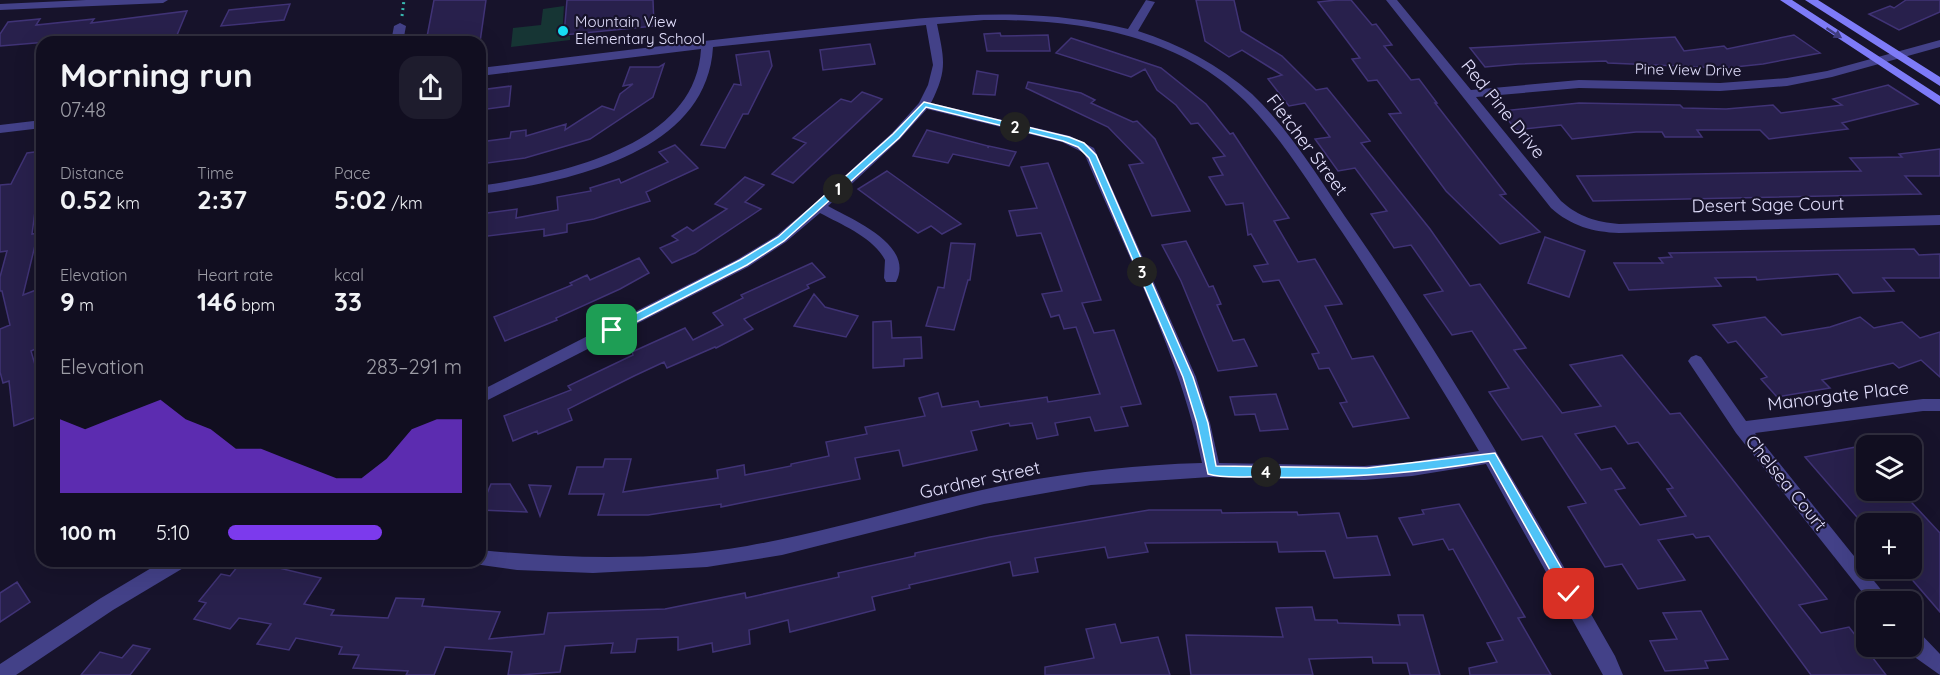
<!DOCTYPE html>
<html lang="en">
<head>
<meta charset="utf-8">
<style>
	body { margin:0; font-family:Quicksand,sans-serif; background:#1e1c2d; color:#f1f3f6; height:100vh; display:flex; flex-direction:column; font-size:22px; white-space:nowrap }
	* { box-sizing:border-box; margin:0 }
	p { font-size:20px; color:#9c9ca5 }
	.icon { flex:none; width:33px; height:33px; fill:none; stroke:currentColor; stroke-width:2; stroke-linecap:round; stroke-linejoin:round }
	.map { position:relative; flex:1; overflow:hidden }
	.panel { position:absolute; left:36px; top:36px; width:450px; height:531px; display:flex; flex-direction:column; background:#110e20; border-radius:18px; box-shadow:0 6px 24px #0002,0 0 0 2px #302e3e }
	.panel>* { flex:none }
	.fabs { position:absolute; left:1856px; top:435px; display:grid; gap:12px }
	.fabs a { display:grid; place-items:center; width:66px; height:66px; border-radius:12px; background:#110e20; box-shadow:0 6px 24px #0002,0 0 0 2px #302e3e; font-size:30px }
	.pin { position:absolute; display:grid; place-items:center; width:51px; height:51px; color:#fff; margin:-26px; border-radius:12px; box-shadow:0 3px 9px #0006 }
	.km { position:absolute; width:30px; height:30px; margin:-15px; border-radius:50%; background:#222; color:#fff; font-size:16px; line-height:30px; text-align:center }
	.round { display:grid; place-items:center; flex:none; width:63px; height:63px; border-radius:18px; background:#1e1c2d }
	.overview { display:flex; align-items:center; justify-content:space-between; height:102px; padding:0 24px }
	h1 { font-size:33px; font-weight:800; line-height:45px }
	.stats { display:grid; grid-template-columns:repeat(3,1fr); gap:9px; height:102px; padding:6px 24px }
	.stats div { display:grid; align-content:center }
	.stats b { font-size:26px; font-weight:800 }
	.stats small { font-size:16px; font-weight:400 }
	.stats p { font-size:16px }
	.chart { height:168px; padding:12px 24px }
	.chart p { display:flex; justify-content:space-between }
	.chart svg { width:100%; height:108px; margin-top:6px; fill:#7c3aed; opacity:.7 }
	ul { padding:0 24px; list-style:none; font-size:20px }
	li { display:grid; grid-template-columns:96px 72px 1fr; align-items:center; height:45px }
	li i { height:15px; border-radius:8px; background:#7c3aed }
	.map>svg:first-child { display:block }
</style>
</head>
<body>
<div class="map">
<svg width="1940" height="675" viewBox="0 0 1940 675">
	<rect width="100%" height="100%" fill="#17132b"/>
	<path fill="#163534" d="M564,6L562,36H570V40L511,47L513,28L541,25L543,9Z"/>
	<path fill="#28204c" stroke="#403376" stroke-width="1.5" fill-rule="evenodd" d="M434,0H486L480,42H426Z
		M567,0H653L654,26L564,35Z
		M1196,0H1234L1241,31L1282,56L1316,90L1327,88L1370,141L1361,143L1430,229L1470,286L1480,284L1526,348L1514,350L1562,413L1601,406L1570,365L1622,355L1670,414L1680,413L1827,599L1799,605L1821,633L1849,627L1886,675H1811L1709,536L1696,538L1693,534L1658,540L1685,580L1638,589L1622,564L1605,567L1568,507L1586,503L1542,436L1522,440L1489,392L1509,388L1472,331L1452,335L1424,295L1443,291L1411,245L1394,248L1371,214L1387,211L1355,168L1338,171L1315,139L1330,137L1305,103L1289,106L1268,79L1282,75L1242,50L1229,57L1205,41ZM1615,426L1628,444L1638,442L1673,488L1667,489L1686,516L1640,525L1615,490L1625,488L1611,468L1601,470L1575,434Z
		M1336,0H1351L1372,25L1376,24L1392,45L1384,46L1411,80L1419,79L1437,103H1435L1506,194L1500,195L1540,232L1500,244L1446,191L1389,114L1401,113L1377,80L1368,81L1352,59L1360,58L1318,2Z
		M1906,0H1940V12L1899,30L1869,14L1890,6L1894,8Z
		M290,4L284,20L221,26L229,10Z
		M187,11L177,35L130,42H103L106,37L0,46V34L8,22L40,19L36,25L94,19L91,23Z
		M1000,33L1001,36L1048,35L1050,51H987L984,34Z
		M1794,35L1820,53L1763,64L1725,68L1608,63L1606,61L1518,64L1485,67L1470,48L1675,37L1684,51L1724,46L1727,49Z
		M1071,38L1161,68L1206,104L1230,134L1233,133L1289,218L1274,221L1298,262L1315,259L1342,304L1325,306L1352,359L1373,356L1409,418L1353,427L1340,403L1347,402L1329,368L1319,369L1312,354L1319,353L1279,280L1263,282L1254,266L1268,264L1251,234L1248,235L1243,203L1226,205L1209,177L1223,175L1213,158L1225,156L1198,123L1191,124L1176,105L1157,90L1145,69L1131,77L1056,53Z
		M870,44L875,64L823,70L820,50Z
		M769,51L772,66L748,114H743L725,148L701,145L734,84L741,85L736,55Z
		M664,64L653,97L590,139L525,158L480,164V142L510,138L511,132L526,130V136L566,124L565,130L602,106L614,110L620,94L633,84L623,86L630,67H659Z
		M977,71L998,75L995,95L973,94Z
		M1028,82L1081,93L1095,100L1091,103L1133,122L1137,121L1155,139L1190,211L1152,216L1129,165L1143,163L1108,127L1026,88Z
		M1888,85L1918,104L1842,123L1848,129L1769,139L1760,130H1697L1702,137H1665L1662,132H1636L1572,139L1561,125L1516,130L1501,111L1579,103L1680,105L1683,108L1726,109L1773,105L1781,113L1842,105L1833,99Z
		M511,86L509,106L480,110V90Z
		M862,92L882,99L793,183L772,174L806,143L793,138L841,99L851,102Z
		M927,130L988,146V148L989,146L1016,152L1009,166L953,154L948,163L913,156Z
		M675,145L698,168L646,192L650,201L594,219L567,224V232L544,236V229L480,237V214L517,209L516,218L558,210L557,197L591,191L590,188L619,179L621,183L668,162L659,152Z
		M1940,149V176H1905L1921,194L1593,201L1577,176L1861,171L1850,158L1902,157L1899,154Z
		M42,151V189H38L32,234L38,233L23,295L36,290L42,311V346L31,351L42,389V415L14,426L9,381L3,383L0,372V329L10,325L2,291H0V277L7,251L0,252V185L11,184L27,153Z
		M1048,163L1101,300L1082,303L1094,333L1114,330L1141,404L1121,407L1128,426L1095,431L1090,417L1055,423L1058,435L1037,439L1032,423L1010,426L1009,423L971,431L977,450L903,466L899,450L855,458L860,479L721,507V504L648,515H598L604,494H569L577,467H603L605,459H631L623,492L718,478L717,470L744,465L745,475L791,466V464L829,456L826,442L867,434L865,427L925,416L919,398L938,393L942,407L978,401L980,407L1047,397L1048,402L1100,394L1076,327L1064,329L1059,315L1051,317L1042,294L1062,291L1041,233L1017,236L1009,211L1037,208L1021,167Z
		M887,171L936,206L961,224L942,234L931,226L918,233L858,189Z
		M745,177L764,185L745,202L761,209L695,253L672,263L660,248L678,240L672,236L687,227L693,231L727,209L715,204Z
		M1545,237L1585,251L1569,297L1528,283Z
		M1186,241L1209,287L1213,286L1221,304L1217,305L1233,341L1244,339L1257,366L1218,371L1181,281L1162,245Z
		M951,243L975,244L970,280H968L954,330L926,326L938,287L944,288Z
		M1914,249L1919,255L1940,254V278H1883L1894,291L1853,293L1838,274L1757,280L1756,277L1715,278L1721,286L1629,290L1614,263H1663L1659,258L1672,257L1669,253Z
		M639,258L649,273L620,289L556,318L557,320L505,341L494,317L572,285L570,283L587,275L590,280Z
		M812,263L825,277L807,285L809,288L744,319L753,329L716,348L715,347L667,368L664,362L634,376L568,409L572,420L538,434L537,431L513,441L504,416L571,390L568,386L633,355L632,352L685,328L693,340L723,325L713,313L743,298L741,295Z
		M814,294L825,307L858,316L846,337L794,326Z
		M1765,317L1782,335L1830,327L1860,317L1874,328L1902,322L1920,338L1940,332V377L1921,360L1899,368L1893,363L1822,380L1830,388L1777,397L1761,379L1767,377L1736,341L1728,343L1713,325Z
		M891,321L892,338L921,337L922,358L904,359V366L873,368V322Z
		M1276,394L1288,429L1260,431L1255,414L1235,415L1230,397Z
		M1866,445V490H1900L1940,533V612L1902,568H1911V524H1863L1805,457Z
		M491,484H510L527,512L480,510Z
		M529,485L551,486L540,516Z
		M1459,504L1525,617L1518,618L1551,675H1470L1469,668L1497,662L1487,643L1503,640L1453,549L1449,550L1443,539L1413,545L1399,518L1424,514L1422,510Z
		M1149,510H1221L1222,513L1297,512L1298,515L1339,513L1347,538L1377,536L1390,575L1334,578L1325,551L1279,552L1277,542L1145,543L1148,552L1108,558L1105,547L1035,558L1038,572L1013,576L1010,562L909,585L910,588L872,597L875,610L790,632L788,620L749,630L750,644L713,652L712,643L678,650V637L637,639L635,652L611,653L613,643L565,646L560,672L520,675H508L512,652L445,647L434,675H406L408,671L353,668L359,655L339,654L342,647L296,638L289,650L257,644L271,624L239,618L230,629L194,619L206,603L199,601L221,574L230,576L242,561H250L321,578L304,604L334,610L331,615L388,618L396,598L424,599L422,606L500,612L489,639L544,634L548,613L665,609L745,593L746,598L839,577L838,573L915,556V553L990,537Z
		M17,582L30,602L0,622V593Z
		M1312,607L1315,620H1337L1338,623L1400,625L1398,615H1423L1440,675H1410L1407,663H1373L1372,657L1309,659L1313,675H1191L1186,635L1283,637L1276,608Z
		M1701,611L1728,659L1705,661L1708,668L1665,671L1650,641L1677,639L1663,613Z
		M1115,624L1121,643L1158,637L1170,675H1045V667L1094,658L1086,629Z
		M133,645L150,649L130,675H81L100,652L122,658Z"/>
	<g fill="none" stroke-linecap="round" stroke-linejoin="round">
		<path stroke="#38b9b0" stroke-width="3" stroke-dasharray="2 4" stroke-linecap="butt" d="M402,16L404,0"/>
		<path fill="#434188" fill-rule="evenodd" d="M86,0H168L163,3L0,10V4Z
			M1146,0L1155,2L1138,31C1179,44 1219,65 1252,94C1293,133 1323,185 1355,231C1450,368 1532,511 1615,656L1623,675H1603L1486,464L1412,476L1364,480L1210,477L1091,485L984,504L782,555L707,567L593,573L517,570L474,564L473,561H480V550C569,559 659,561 747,546C826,532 903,508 982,490C1054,474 1128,465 1202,463C1180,355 1127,255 1084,153L1062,142L927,109L900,139L828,206C853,220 915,245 896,282H886L884,278L885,260C873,237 842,225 820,213L786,242L748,267L480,404V391L738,259L776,236L814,204L892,133L919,103L928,85L933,65L926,25L713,47C707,155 565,182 480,194V186C558,174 696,148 701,49L480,76V68C598,54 715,39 833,27C934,17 1028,4 1128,29ZM984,20C1076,19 1176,33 1245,101C1283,139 1312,188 1342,232C1390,304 1435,377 1479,451L1412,462L1364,466L1219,463L1210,423L1196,377L1094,148L1070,136L931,103C948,69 944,59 937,24Z
			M1386,0H1397L1471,90L1579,80L1720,83L1787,78L1827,71L1940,40V47L1832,77L1787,86L1720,91L1579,88L1476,97L1561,201C1579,217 1596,222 1619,224L1940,215V225L1619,233C1593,232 1571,226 1551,208Z
			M400,23L406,26L403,42H391L394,26Z
			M42,120V128L0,133V125Z
			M1696,355L1701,357L1746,421L1923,399H1940V411H1923L1755,433L1891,602H1870L1736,433L1688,361L1691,357Z
			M163,561H188L185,567L113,610L16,675H0V664L101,598Z
			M1911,628L1918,631L1940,654V675L1916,658L1907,646H1911Z"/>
		<path fill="#7e7bf8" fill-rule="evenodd" d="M1780,0H1792L1940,96V105Z
			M1805,0H1818L1940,77V86Z"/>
	</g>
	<defs><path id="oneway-solid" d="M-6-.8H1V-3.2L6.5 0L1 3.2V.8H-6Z" transform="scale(1.5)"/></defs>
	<use fill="#403d7d" href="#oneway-solid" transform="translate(1834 33) rotate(33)"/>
	<path fill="#4fc3f7" stroke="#fff" stroke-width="1.5" d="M924,102L1069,137L1084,143L1096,155L1193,377L1208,423L1216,466L1367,468L1495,453L1574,590V597H1565L1489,461C1413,474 1340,479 1263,477C1246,476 1224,479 1208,474L1197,423L1183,377L1089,158L1078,147L1063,141L926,107L899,138L784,241L747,265L615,333H608V328L740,260L778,237L893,134Z"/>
	<circle fill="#16def3" stroke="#17132b" stroke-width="2" cx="563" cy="31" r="6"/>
	<g text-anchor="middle" stroke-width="4.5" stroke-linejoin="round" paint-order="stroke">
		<g font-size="15" fill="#e2dffd" stroke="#17132b" text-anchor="start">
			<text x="575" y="27">Mountain View<tspan x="575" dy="17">Elementary School</tspan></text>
		</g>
		<g font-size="15" fill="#e2dffd" stroke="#17132b">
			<text transform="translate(1688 70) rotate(1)" y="5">Pine View Drive</text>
		</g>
		<g font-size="18" fill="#e2dffd" stroke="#17132b">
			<text transform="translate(1503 109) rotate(51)" y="6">Red Pine Drive</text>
			<text transform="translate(1307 145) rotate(53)" y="6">Fletcher Street</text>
			<text transform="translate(1768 205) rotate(-1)" y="6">Desert Sage Court</text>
			<text transform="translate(1838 396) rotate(-7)" y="6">Manorgate Place</text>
			<text transform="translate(980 480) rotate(-12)" y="6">Gardner Street</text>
			<text transform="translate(1786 483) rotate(51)" y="6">Chelsea Court</text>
		</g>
	</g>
</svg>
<div class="fabs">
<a><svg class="icon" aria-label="layers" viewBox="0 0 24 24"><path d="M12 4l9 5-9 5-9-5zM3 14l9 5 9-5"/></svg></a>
<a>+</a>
<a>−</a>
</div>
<div class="pin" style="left:612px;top:330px;background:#1e9e55"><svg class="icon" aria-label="arrive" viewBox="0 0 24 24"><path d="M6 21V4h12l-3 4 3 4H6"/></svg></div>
<div class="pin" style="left:1569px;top:594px;background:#d93025"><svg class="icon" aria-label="check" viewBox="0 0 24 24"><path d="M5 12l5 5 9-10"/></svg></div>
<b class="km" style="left:838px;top:189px">1</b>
<b class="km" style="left:1015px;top:127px">2</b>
<b class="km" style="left:1142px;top:272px">3</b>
<b class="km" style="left:1266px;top:472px">4</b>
<section class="panel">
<div class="overview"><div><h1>Morning run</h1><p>07:48</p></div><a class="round"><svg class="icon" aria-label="share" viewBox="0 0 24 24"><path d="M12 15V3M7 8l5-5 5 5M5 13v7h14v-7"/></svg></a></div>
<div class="stats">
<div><p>Distance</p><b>0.52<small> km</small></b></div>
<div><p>Time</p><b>2:37</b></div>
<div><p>Pace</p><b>5:02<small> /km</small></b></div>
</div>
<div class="stats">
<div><p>Elevation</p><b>9<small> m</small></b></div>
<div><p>Heart rate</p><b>146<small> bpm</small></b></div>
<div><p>kcal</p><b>33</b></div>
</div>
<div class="chart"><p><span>Elevation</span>283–291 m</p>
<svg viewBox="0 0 160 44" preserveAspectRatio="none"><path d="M0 44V14L10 18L20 14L30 10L40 6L50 14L60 18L70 26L80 26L90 30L100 34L110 38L120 38L130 30L140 18L150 14L160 14V44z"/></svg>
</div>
<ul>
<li><b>100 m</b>5:10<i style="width:66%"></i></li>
</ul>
</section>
</div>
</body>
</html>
